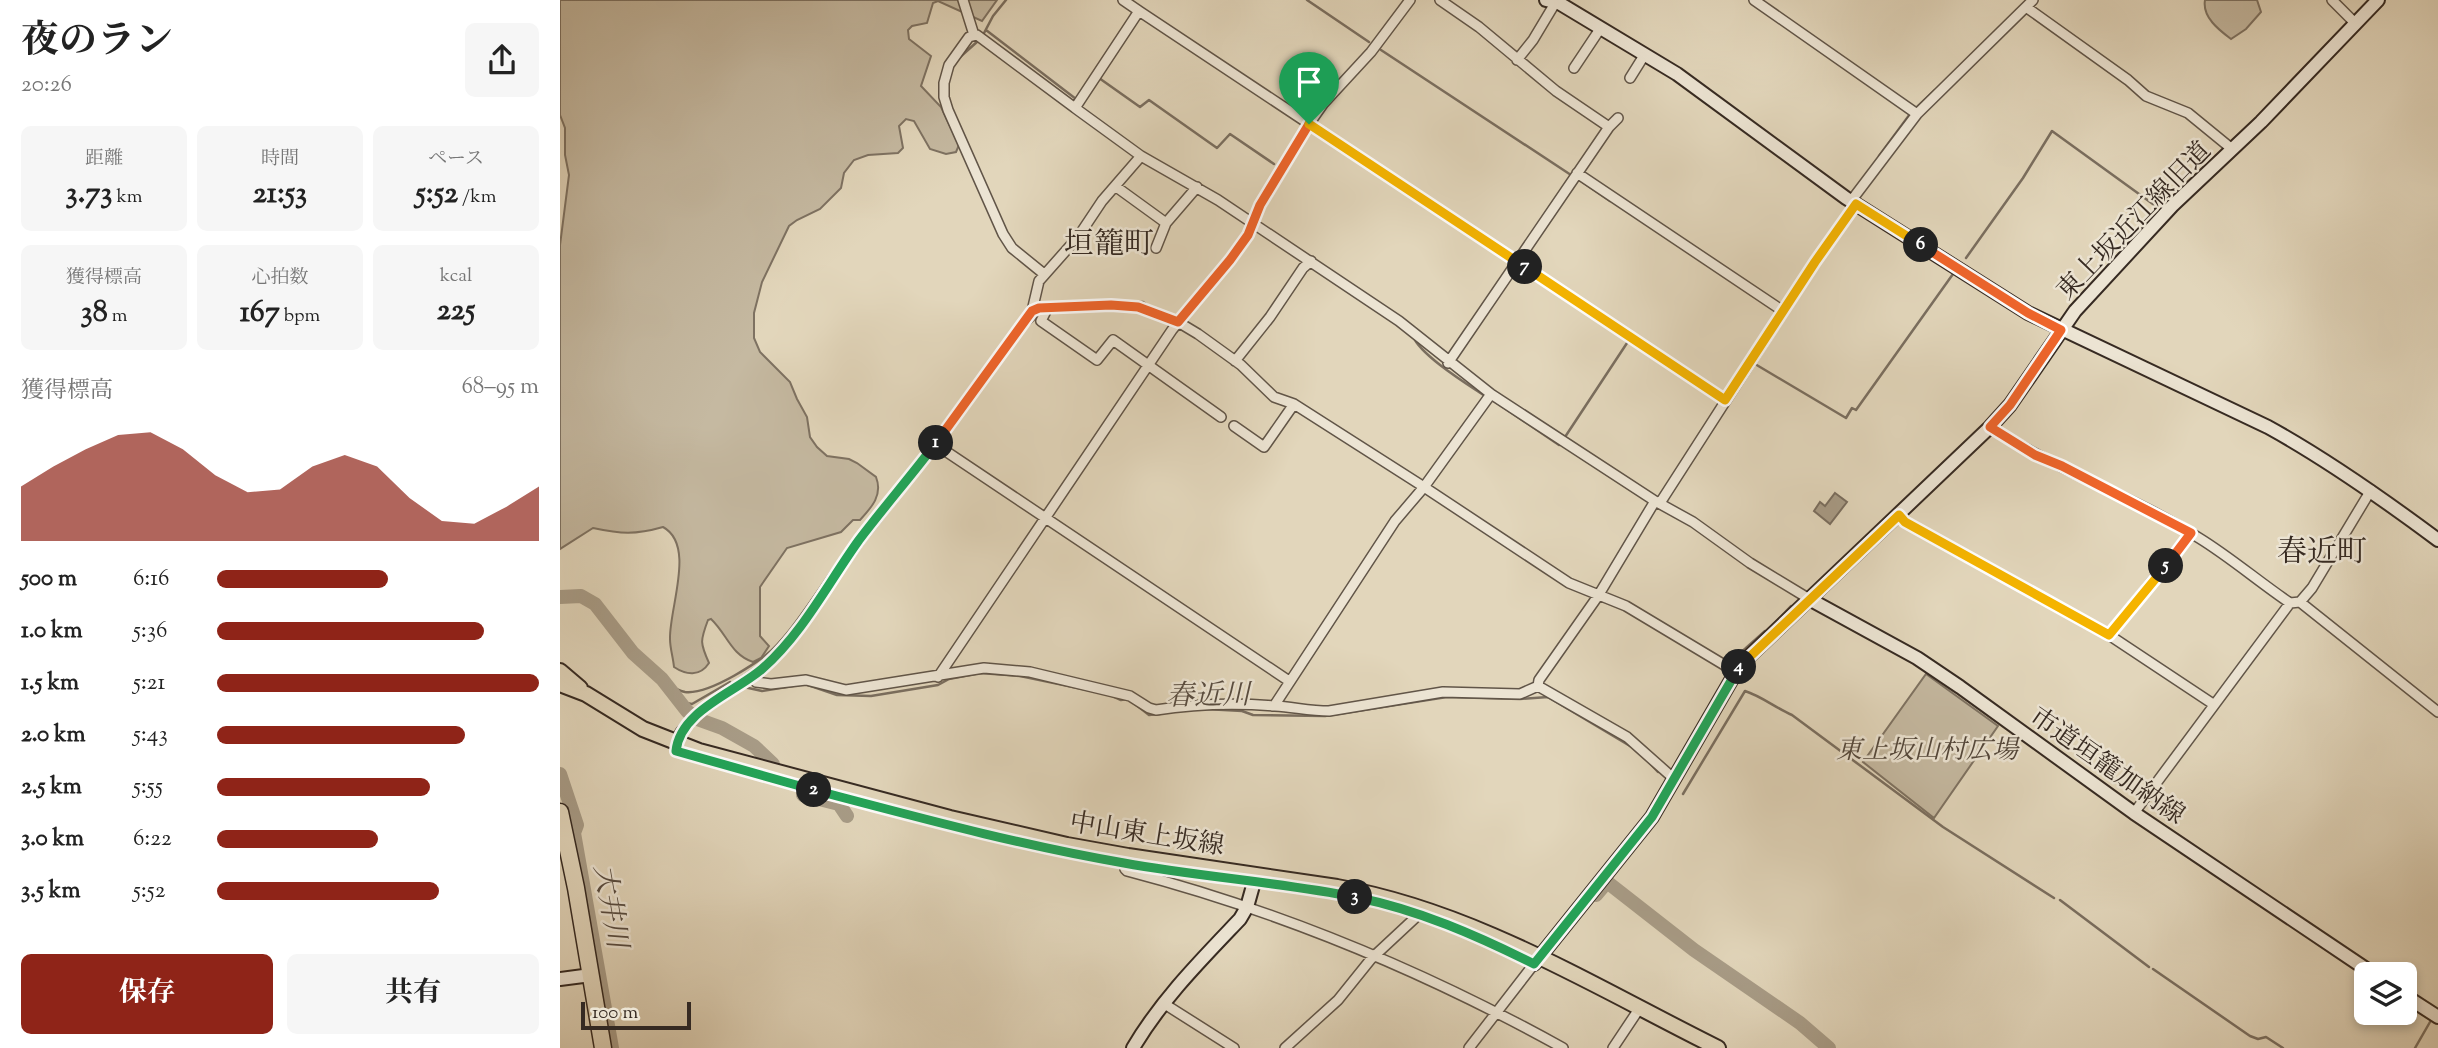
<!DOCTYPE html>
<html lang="ja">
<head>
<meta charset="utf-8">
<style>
	body { margin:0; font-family:"Sorts Mill Goudy","Noto Serif JP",serif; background:#f6f6f6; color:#222; height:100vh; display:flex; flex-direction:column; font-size:26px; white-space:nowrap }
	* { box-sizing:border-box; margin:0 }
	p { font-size:23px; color:#767676 }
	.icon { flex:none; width:38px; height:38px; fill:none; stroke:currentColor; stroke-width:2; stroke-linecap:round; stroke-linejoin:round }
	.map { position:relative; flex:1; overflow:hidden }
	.side { display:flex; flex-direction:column; background:#fff; width:560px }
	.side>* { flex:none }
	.fabs { position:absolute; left:1794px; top:962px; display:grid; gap:14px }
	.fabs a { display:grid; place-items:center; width:63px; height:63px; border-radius:10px; background:#fff; box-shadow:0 4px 10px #0003; font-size:35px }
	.scale { position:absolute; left:21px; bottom:18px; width:110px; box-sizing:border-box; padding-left:7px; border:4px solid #362a22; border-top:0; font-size:19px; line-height:24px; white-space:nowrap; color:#362a22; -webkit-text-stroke:5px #ece4d3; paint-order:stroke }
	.pin { position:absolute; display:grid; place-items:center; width:60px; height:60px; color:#fff; margin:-72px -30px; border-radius:50% 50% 50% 0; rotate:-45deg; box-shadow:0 0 7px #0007 }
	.pin .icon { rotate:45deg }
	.km { position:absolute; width:35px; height:35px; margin:-18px; border-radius:50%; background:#222; color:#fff; font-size:19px; line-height:35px; text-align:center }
	.round { display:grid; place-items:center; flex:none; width:74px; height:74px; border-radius:10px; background:#f6f6f6 }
	.headline { display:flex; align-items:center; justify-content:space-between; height:119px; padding:0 21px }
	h1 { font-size:38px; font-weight:700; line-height:52px }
	.metrics { display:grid; grid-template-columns:repeat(3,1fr); gap:10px; height:119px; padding:7px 21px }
	.metrics div { display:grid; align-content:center; border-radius:10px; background:#f6f6f6; text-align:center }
	.metrics b { font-size:30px; font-weight:700 }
	.metrics small { font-size:19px; font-weight:400 }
	.metrics p { font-size:19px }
	.chart { height:196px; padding:14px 21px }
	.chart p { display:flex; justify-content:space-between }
	.chart svg { width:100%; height:126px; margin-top:7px; fill:#8f2418; opacity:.7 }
	.button { display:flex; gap:14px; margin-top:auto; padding:14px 21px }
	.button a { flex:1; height:80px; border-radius:10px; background:#8f2418; color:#fff; font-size:28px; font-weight:700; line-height:80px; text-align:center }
	.button a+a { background:#f6f6f6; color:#222 }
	ul { padding:0 21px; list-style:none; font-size:23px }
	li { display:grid; grid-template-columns:112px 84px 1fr; align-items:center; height:52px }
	li i { height:18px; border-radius:9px; background:#8f2418 }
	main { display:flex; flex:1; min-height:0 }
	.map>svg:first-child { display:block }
</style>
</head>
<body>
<main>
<section class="side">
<div class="headline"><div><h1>夜のラン</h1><p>20:26</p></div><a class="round"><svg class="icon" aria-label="share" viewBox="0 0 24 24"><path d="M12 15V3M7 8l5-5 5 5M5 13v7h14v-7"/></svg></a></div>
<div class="metrics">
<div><p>距離</p><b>3.73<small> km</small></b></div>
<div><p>時間</p><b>21:53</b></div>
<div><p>ペース</p><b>5:52<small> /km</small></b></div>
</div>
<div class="metrics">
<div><p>獲得標高</p><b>38<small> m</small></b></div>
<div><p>心拍数</p><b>167<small> bpm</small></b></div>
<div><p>kcal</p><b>225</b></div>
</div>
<div class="chart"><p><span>獲得標高</span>68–95 m</p>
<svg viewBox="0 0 160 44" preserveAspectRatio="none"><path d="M0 44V25L10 18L20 12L30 7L40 6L50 12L60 21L70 27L80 26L90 18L100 14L110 18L120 29L130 37L140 38L150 32L160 25V44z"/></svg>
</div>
<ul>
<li><b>500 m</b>6:16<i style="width:53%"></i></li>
<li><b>1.0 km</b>5:36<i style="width:83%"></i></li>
<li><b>1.5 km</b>5:21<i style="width:100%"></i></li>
<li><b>2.0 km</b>5:43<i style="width:77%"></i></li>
<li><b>2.5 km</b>5:55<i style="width:66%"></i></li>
<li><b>3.0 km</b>6:22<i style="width:50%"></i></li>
<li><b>3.5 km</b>5:52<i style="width:69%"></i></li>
</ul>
<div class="button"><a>保存</a><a>共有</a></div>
</section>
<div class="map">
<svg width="1878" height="1048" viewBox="0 0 1878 1048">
	<rect width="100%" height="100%" fill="#e2d6bb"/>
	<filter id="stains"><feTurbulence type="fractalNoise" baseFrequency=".00286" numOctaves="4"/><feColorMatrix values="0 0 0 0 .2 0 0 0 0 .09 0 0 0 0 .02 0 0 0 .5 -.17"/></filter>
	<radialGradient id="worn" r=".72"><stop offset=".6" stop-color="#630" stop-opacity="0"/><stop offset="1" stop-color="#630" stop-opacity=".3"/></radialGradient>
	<path fill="#c5b9a1" stroke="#7e7262" stroke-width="2" d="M0,0H437L422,21L378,1L373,3L367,23L352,26L348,30L349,39L371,56L361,86L381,107L399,145L396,152L386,154L370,149L354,121L346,119L339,126L343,148L338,153L308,155L294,160L284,173L281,188L260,209L237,220L229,226L202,282L194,313V338L200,352L230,382L237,399L247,417L250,437L257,447L267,456L289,459L297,463L316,477C323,495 312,507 300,520H293L281,532L227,548L200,587V636L209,646L201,658L193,662C171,655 167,634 151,619L148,620C140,641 140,643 149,663C140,677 126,675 114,667C113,657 110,648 110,639C109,608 136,545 103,527C75,535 61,534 33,528L0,549V245L9,175L5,155V128L0,115Z
		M1645,0H1697L1701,12L1686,29L1671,39C1659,30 1642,17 1645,0Z
		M1366,674L1438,726L1374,818L1303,762Z"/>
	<path fill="#a89c87" stroke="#7a6e5f" stroke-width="2" d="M1275,493L1287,502L1270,524L1254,511L1260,502L1265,506Z"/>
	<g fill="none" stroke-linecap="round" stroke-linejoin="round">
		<path stroke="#7a6e5f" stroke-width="2.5" d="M747,0L809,42
			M998,9L1034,31
			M426,30L516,99
			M423,35L433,16L446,0
			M821,50L1011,175
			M399,58L418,41
			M539,78L580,107L589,100L657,148L670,134L714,164
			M1357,107L1375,90
			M1319,156L1350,114
			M1018,179L1050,201
			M1592,219L1613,196
			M1353,233L1407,267
			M1406,258L1463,178L1492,131L1597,207
			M526,302H583L591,308
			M464,329L481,313
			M853,336C860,355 907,384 925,396
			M1195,364L1286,418L1292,408L1296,410L1393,274
			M1164,395L1216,314V311
			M931,399L999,445
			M1005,437L1069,340
			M363,463L376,450
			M1212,626L1231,606
			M1177,656L1205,631
			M107,687L110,685C114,688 120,691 125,692C149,695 202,661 218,644C236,624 251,601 266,579C285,551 305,524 327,498
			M184,687L202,691L245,684L277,695L311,696L378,685L389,679L420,673L460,676L537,692
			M550,695L561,700L567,699
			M120,702L132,704L170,682
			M575,704L589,715L600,714
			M645,709L682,711L693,715L765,716L887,697L960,699L988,697L1070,746
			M1144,715L1158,691
			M1086,759L1098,772L1102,771
			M1123,794L1185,691C1201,696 1216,708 1232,715L1383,827L1494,898
			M1500,900L1589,967
			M1593,969L1690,1036L1698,1039L1706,1037L1723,1048
			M1855,1048L1870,1022"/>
		<path stroke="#a89c87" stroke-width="14" d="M0,597L21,596L35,604L73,653L102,679L127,711L137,719L162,728L194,746L213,764
			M0,774L17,825L14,833L52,1048
			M243,795L279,804L287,816
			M1036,895L1047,882L1134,950L1240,1023L1269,1048"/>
		<defs>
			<path id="street" d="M403,0L414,35
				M880,0L919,27L996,91L1049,127L888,363
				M1194,0L1357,114
				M1772,0L1795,23
				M1466,7L1568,80L1586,96L1628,113L1672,149
				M579,11L1165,400
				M957,60L973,40L997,0
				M1014,68L1040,29
				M1070,78L1085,54
				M515,108L581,156L658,200L839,321L931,394L1095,501L1133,522L1190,563L1251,600
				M1049,127L1058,118
				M1017,173L1223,311
				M555,186L606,223
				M1291,201L1357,114L1473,0
				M596,248L606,223L637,187
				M484,274L452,248L443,234L388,110L384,97V83L389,65L409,37L417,35L515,108L579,11L563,0
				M487,309L481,321L537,360L553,340L661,417
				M472,311L479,308L552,305L578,307L618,322L638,334L681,365L714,397L734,404L864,487L931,394
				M675,361L710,317L743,268L751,261
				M674,426L704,447L734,404
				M1430,427C1496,470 1572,496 1639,538C1670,557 1699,582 1730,603L1574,813
				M375,444L729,681
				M1100,503L1255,262L1296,204
				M1339,515L1345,522L1549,635L1653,704
				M1740,602L1752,588L1811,490
				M1730,603L1740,602L1878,712
				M1549,635L1631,533
				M190,677L196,682L211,684L246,680L286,690L424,668L470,672L570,696L589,708L596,710C635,704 675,703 715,706C733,707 750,711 769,711L883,692L960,694L978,686L1067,737L1112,777L1115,778
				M378,677L612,330L670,260L688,235L700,206L749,124L763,104L811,52L850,0
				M978,686L979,680L1038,596L1095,501
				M714,706L835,521L864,487L1009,583L1066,606L1176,672
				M116,751L117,738L121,731L138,713L203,668L236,631L299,541L365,457L472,311L479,281L518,237L542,201L581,156
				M568,856L565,869L567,871C720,911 866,972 1003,1048
				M603,1003L674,1048
				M725,1048L778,1000L811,959L855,918L863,907
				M909,1048L974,964
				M1053,1048L1079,1009"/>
			<path id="secondary" d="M986,0L999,3L1117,74L1286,198L1468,313L1708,427C1768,460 1823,499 1878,540
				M1251,600L1357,658L1400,687L1574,813L1815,975
				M974,964L1092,817L1180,665L1430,427L1450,405L1515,311L1612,206L1701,122L1818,0
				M0,979L31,975
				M1844,995L1878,1017
				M573,1048C602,999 641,960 680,919L687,907L696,875"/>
			<path id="primary" d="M0,671L20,688
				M0,684L26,694L83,729L139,751L390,818L507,845L568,856L777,887C914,911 1035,987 1158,1048"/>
			<path id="highway" d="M0,812L16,888L43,1048"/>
		</defs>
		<use href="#street" stroke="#615548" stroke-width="12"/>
		<use href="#secondary" stroke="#362a22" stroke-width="16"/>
		<use href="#primary" stroke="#362a22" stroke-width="18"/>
		<use href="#highway" stroke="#362a22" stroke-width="19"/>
		<use href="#street" stroke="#ece4d3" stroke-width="9"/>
		<use href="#secondary" stroke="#ece4d3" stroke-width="12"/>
		<use href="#primary" stroke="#e2d6bb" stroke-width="14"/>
		<use href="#highway" stroke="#e2d6bb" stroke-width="16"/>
	</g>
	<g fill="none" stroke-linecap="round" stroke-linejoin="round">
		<defs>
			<path id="split-1" d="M376,443L472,311L479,308L551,305L578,307L618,322L670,260L688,235L700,205L749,124"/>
			<path id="split-2" d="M254,790L116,751C120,711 174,693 202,669C243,633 268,583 299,540C324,507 351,476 376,443"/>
			<path id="split-3" d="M254,790C357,817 459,845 564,863C641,877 719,882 795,897"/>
			<path id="split-4" d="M795,897C859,910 916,935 974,964L1092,817L1179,667"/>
			<path id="split-5" d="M1179,667L1339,515L1345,522L1549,635L1606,566"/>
			<path id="split-6" d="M1361,245L1468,313L1501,330L1450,405L1430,427L1475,455L1502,466L1631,533L1606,566"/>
			<path id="split-7" d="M965,267L1165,400L1255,262L1296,204L1361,245"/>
			<path id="split-8" d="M749,124L965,267"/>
		</defs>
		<use href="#split-1" stroke="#fff" stroke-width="14"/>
		<use href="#split-2" stroke="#fff" stroke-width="14"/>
		<use href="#split-3" stroke="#fff" stroke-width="14"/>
		<use href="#split-4" stroke="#fff" stroke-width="14"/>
		<use href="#split-5" stroke="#fff" stroke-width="14"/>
		<use href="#split-6" stroke="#fff" stroke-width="14"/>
		<use href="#split-7" stroke="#fff" stroke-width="14"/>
		<use href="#split-8" stroke="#fff" stroke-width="14"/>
		<use href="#split-1" stroke="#f0652b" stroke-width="9"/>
		<use href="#split-2" stroke="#22a559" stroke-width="9"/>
		<use href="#split-3" stroke="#22a559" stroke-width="9"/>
		<use href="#split-4" stroke="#22a559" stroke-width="9"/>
		<use href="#split-5" stroke="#f5b400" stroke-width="9"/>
		<use href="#split-6" stroke="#f0652b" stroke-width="9"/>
		<use href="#split-7" stroke="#f5b400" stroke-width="9"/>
		<use href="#split-8" stroke="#f5b400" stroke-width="9"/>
	</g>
	<g text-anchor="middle" stroke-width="5" stroke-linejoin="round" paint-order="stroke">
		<g font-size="26" fill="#362a22" stroke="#ece4d3">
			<text transform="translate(1573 220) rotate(-46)" y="9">東上坂近江線旧道</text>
			<text transform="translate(1548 765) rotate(35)" y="9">市道垣籠加納線</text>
			<text transform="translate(587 833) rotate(9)" y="9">中山東上坂線</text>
		</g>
		<g font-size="26" font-style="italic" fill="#53473b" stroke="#ece4d3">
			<text x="1367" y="758">東上坂山村広場</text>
		</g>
		<g font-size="28" font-style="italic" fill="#584c40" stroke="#ece4d3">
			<text transform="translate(648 694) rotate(-1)" y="10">春近川</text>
			<text transform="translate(52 906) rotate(80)" y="10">大井川</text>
		</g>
		<g font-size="30" fill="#362a22" stroke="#ece4d3">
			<text x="549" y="253">垣籠町</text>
			<text x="1762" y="561">春近町</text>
		</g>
	</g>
	<rect width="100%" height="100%" filter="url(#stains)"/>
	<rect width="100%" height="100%" fill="url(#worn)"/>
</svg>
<div class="fabs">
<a><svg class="icon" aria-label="layers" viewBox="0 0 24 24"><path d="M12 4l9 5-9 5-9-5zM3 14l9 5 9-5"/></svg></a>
</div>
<div class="scale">100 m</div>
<div class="pin" style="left:749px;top:124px;background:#1e9e55"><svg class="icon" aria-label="arrive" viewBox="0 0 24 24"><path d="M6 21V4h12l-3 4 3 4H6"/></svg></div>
<b class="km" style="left:376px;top:443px">1</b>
<b class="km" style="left:254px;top:790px">2</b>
<b class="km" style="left:795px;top:897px">3</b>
<b class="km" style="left:1179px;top:667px">4</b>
<b class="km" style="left:1606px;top:566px">5</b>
<b class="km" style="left:1361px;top:245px">6</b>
<b class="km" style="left:965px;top:267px">7</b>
</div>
</main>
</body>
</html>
